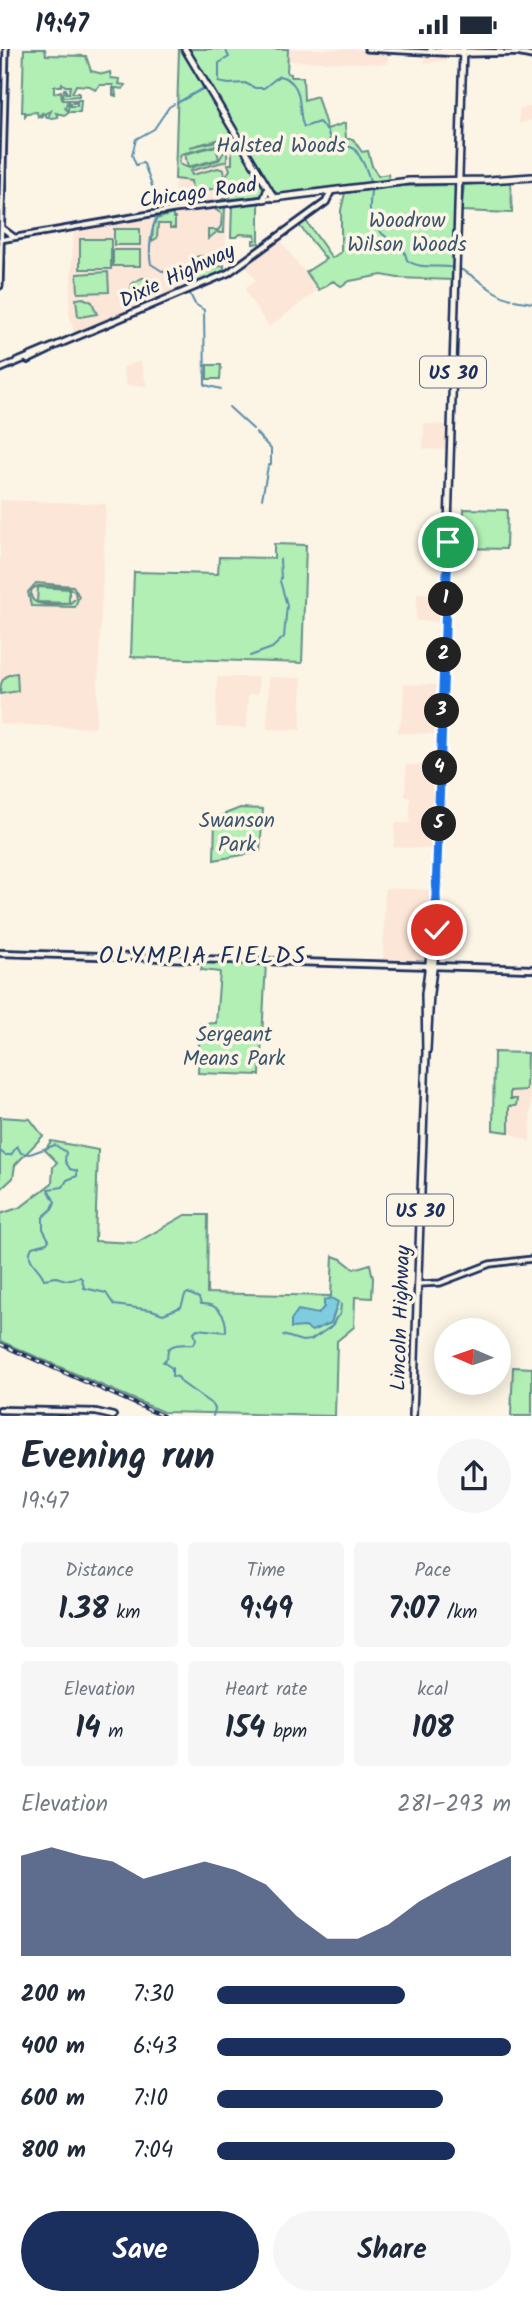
<!DOCTYPE html>
<html lang="en">
<head>
<meta charset="utf-8">
<style>
	body { margin:0; font-family:Kalam,sans-serif; background:#f6f6f7; color:#1f2937; height:100vh; display:flex; flex-direction:column; font-size:26px; white-space:nowrap }
	* { box-sizing:border-box; margin:0 }
	p { font-size:23px; color:#747a83 }
	.icon { flex:none; width:38px; height:38px; fill:none; stroke:currentColor; stroke-width:2; stroke-linecap:round; stroke-linejoin:round }
	.map { position:relative; height:1367px; overflow:hidden }
	.sheet { display:flex; flex-direction:column; background:#fff; flex:1 }
	.sheet>* { flex:none }
	.needle { width:46px; rotate:272deg }
	.tools { position:absolute; left:434px; top:1269px; display:grid; gap:14px }
	.tools a { display:grid; place-items:center; width:77px; height:77px; border-radius:50%; background:#fff; box-shadow:0 4px 18px #0003; font-size:35px }
	.pin { position:absolute; display:grid; place-items:center; width:60px; height:60px; color:#fff; margin:-30px; border:4px solid #fff; border-radius:50%; box-shadow:0 2px 7px #0007 }
	.km { position:absolute; width:35px; height:35px; margin:-18px; border-radius:50%; background:#222; color:#fff; font-size:19px; line-height:35px; text-align:center }
	.round { display:grid; place-items:center; flex:none; width:74px; height:74px; border-radius:37px; background:#f6f6f7 }
	.summary { display:flex; align-items:center; justify-content:space-between; height:119px; padding:0 21px }
	h1 { font-size:38px; font-weight:600; line-height:52px }
	.metrics { display:grid; grid-template-columns:repeat(3,1fr); gap:10px; height:119px; padding:7px 21px }
	.metrics div { display:grid; align-content:center; border-radius:7px; background:#f6f6f7; text-align:center }
	.metrics b { font-size:30px; font-weight:600 }
	.metrics small { font-size:19px; font-weight:400 }
	.metrics p { font-size:19px }
	.chart { height:196px; padding:14px 21px }
	.chart p { display:flex; justify-content:space-between }
	.chart svg { width:100%; height:126px; margin-top:7px; fill:#1b2f5e; opacity:.7 }
	.cta { display:flex; gap:14px; margin-top:auto; padding:14px 21px }
	.cta a { flex:1; height:80px; border-radius:42px; background:#1b2f5e; color:#fff; font-size:28px; font-weight:600; line-height:80px; text-align:center }
	.cta a+a { background:#f6f6f7; color:#1f2937 }
	ul { padding:0 21px; list-style:none; font-size:23px }
	li { display:grid; grid-template-columns:112px 84px 1fr; align-items:center; height:52px }
	li i { height:18px; border-radius:9px; background:#1b2f5e }
	.status { display:flex; justify-content:space-between; align-items:center; height:49px; padding:0 35px; background:#fff; direction:ltr }
	.status svg { height:19px; fill:currentColor }
	.map>svg:first-child { display:block }
</style>
</head>
<body>
<div class="status"><b>19:47</b><svg viewBox="0 0 49 12"><path d="M0 12V9h3v3zM5 12V6h3v6zM10 12V3h3v9zM15 12V0h3v12zM26 1h20v11H26zM47 4h2v5h-2z"/></svg></div>
<div class="map">
<svg width="532" height="1367" viewBox="0 0 532 1367">
	<rect width="100%" height="100%" fill="#fcf5e5"/>
	<filter id="ink" filterUnits="userSpaceOnUse"><feTurbulence type="fractalNoise" baseFrequency=".0143" numOctaves="2"/><feDisplacementMap in="SourceGraphic" scale="14" xChannelSelector="R" yChannelSelector="G"/><feConvolveMatrix kernelMatrix="1 2 1 2 8 2 1 2 1" color-interpolation-filters="sRGB"/></filter>
	<g filter="url(#ink)">
		<path fill="#fce6d7" d="M288,0H388V15L287,12Z
			M425,0H459V8L424,15Z
			M532,57V71L519,75V61Z
			M233,86L232,150L174,158L176,101Z
			M227,156L225,222L75,287L69,265L74,180Z
			M280,191L318,241L269,278L246,243V238L256,231L245,217Z
			M140,312L147,337L126,336L123,319Z
			M424,375L448,376L447,401L423,400Z
			M0,451L106,455L96,679L0,675Z
			M417,544L443,545L442,573L416,572Z
			M217,628H259L258,645H248L247,679L216,678Z
			M269,628L302,629L300,681L267,680Z
			M404,635L440,636L439,685L397,684L403,664Z
			M406,716H438L434,800L394,798L395,774H410V748L405,747Z
			M385,839L433,841L428,908L425,912L383,910Z
			M527,1004H532L530,1093L509,1083L510,1041H526Z"/>
		<path fill="#b2efb5" stroke="#668f8a" stroke-width="2" fill-rule="evenodd" d="M24,0H45L46,6L86,7L91,22L103,25L110,23L111,29L120,30L119,35L125,36L123,40L115,39L116,47L113,46V36H100L95,41L90,37L76,36L72,44H79V47L66,48L63,47L64,40H66V44H69L70,37H65L62,34L61,37H54V44L61,42L62,51H68L65,59L68,62L69,51H75V54H70V57H77V51H81L80,63H69L64,66L56,64L58,68L52,69L48,68L51,62L46,64V67L43,64L41,69V65L38,68L37,63L27,64L25,67V63H22Z
			M179,0H288L287,24L291,25V28H303L304,51L317,47L327,80L345,74L346,90H353L362,103L368,102L372,117L378,127L388,125L389,133L216,152L230,148L227,125L230,121L228,115H232V87L190,98L222,91L227,101V112L190,122L192,126L218,119L224,121L226,138L198,142L192,140L191,132L175,130ZM216,96L222,98L224,103L219,111L189,119L181,116L179,113L181,105Z
			M216,97L219,110L188,118L185,105Z
			M511,132L512,164L461,162L464,136Z
			M453,136L456,140L453,231L398,229L382,226L350,232L341,237L333,232L319,241L306,223L326,210L299,176L306,172L332,209L341,203V161L345,144L402,137Z
			M259,154V194L253,195V191H256L255,186L240,185L237,188H231L232,155Z
			M225,156L224,184H219L218,182L208,190V181H218L221,177L222,165L216,161V158Z
			M173,165V169H175V179H170V175H158L157,189L152,192L153,178L156,170Z
			M114,180H140V196H114Z
			M80,190H111V220H80Z
			M113,201H140V217H113Z
			M199,207L210,208L209,210H207V213H195L192,216L197,217V220L209,221L224,216V222L196,235L189,217L194,209Z
			M108,223L109,243L78,244L77,225Z
			M142,229H148L149,246L147,249H129L132,235Z
			M83,249L92,253L97,265L80,268L78,267L76,250Z
			M207,316H221L220,330H207Z
			M464,460L507,461L506,500L463,499Z
			M274,495L306,496L302,614L131,608L134,523L218,525L219,508L274,509Z
			M36,534L73,537L79,547L75,558L31,557L28,543ZM38,537L68,538L75,543L76,549L69,555C56,555 25,560 32,540Z
			M38,538L69,540V554L37,553Z
			M17,624L18,642L0,645C0,633 3,625 17,624Z
			M240,759L263,760L260,803L214,811L215,769Z
			M203,913L266,914L260,1026L198,1024L200,975L216,974L220,923L201,921Z
			M494,1003L527,1004L526,1041L510,1042V1050H517L516,1057H509V1083L493,1081Z
			M0,1068L30,1070L43,1087L15,1116L13,1129L0,1141Z
			M51,1092L98,1101L95,1192L136,1194L185,1166H208L207,1244L331,1247L333,1207L341,1210L354,1220L370,1215L373,1229L372,1249L355,1248L354,1278L337,1292L335,1367L163,1363L0,1292V1165L21,1158L52,1134L53,1118L57,1113L45,1101Z
			M513,1318L532,1319V1367H511Z"/>
		<path fill="#80ccdf" stroke="#588dab" stroke-width="2" d="M331,1249L338,1253L331,1274L312,1282L305,1278L291,1279V1271L298,1261L318,1265L324,1258V1251Z"/>
		<g fill="none" stroke-linecap="round" stroke-linejoin="round">
			<path stroke="#588dab" stroke-width="2" d="M219,32V14L229,8L225,0
				M218,33L229,35L245,34L255,39H264L279,27C307,33 296,63 304,78L319,73L328,83L332,99L348,97L355,100C363,112 371,128 371,142C370,154 368,164 374,175C381,187 395,194 404,201L407,211C422,223 445,213 462,221C479,229 492,245 511,250
				M177,54L206,38
				M158,161L155,145L144,115L142,114L136,116L132,106L136,90L154,80L169,58L174,55
				M158,167C151,179 148,201 151,215L162,222L182,224L190,237
				M190,245L195,255L204,261L205,336L221,340
				M514,251L532,254
				M229,358L253,380
				M256,384L271,400V415L268,417L262,450
				M280,510L281,530
				M250,607L272,599L284,588L287,556L280,532
				M0,1102L5,1106H11L17,1097L21,1104L30,1105L55,1096L66,1103L65,1112L70,1120L77,1122V1127L67,1131L63,1138L48,1140L55,1153L52,1160L43,1168V1180L49,1191L47,1194L32,1198C24,1212 40,1218 44,1230L56,1228L66,1231L80,1228L82,1230L84,1239L106,1244L114,1256L152,1261L163,1265L181,1258L185,1246L188,1244L199,1249L201,1255C218,1254 227,1267 226,1283L197,1280L194,1283L196,1290L194,1295C186,1296 175,1293 168,1300L167,1309L163,1313L172,1319V1327L178,1328L182,1334L213,1356L215,1360L213,1367
				M283,1286L302,1292L311,1291L332,1277L336,1269L340,1266L341,1255"/>
			<defs>
				<path id="tertiary" d="M367,0L463,5L518,4
					M430,1L502,3
					M517,4L532,7
					M2,179L14,188
					M0,191L173,161L274,149
					M0,237L6,0
					M419,1235L440,1234L490,1215L532,1210"/>
				<path id="secondary" d="M28,311L49,301
					M0,320L228,224L326,153L331,142
					M0,904L532,920
					M0,1361L96,1363L113,1367"/>
				<path id="primary" d="M185,0L274,149L409,132L492,131
					M489,131L532,128
					M264,150L268,139
					M427,1001L430,944L437,889L436,861
					M413,1367L426,1004L425,945L436,859L463,0"/>
			</defs>
			<use href="#tertiary" stroke="#1b2f5e" stroke-width="9"/>
			<use href="#secondary" stroke="#1b2f5e" stroke-width="10"/>
			<use href="#primary" stroke="#1b2f5e" stroke-width="10"/>
			<use href="#tertiary" stroke="#fcf5e5" stroke-width="3.5"/>
			<use href="#secondary" stroke="#fcf5e5" stroke-width="4.5"/>
			<use href="#primary" stroke="#fcf5e5" stroke-width="5"/>
			<defs>
				<path id="rail" d="M0,1295L163,1367"/>
			</defs>
			<use href="#rail" stroke="#1b2f5e" stroke-width="4.5"/>
			<use href="#rail" stroke="#fcf5e5" stroke-width="2" stroke-dasharray="5" stroke-linecap="butt"/>
		</g>
	</g>
	<g fill="none" stroke-linecap="round" stroke-linejoin="round" filter="url(#ink)">
		<defs>
			<path id="route" d="M437,881L436,846L448,493"/>
		</defs>
		<use href="#route" stroke="#fff" stroke-width="14"/>
		<use href="#route" stroke="#1a73e8" stroke-width="9"/>
	</g>
	<g text-anchor="middle" stroke-width="7" stroke-linejoin="round" paint-order="stroke">
		<g fill="#fcf5e5" stroke="#5e6a86" stroke-width="2">
			<rect x="420" y="307.5" width="66" height="31" rx="5"/>
			<rect x="387" y="1145.5" width="66" height="31" rx="5"/>
		</g>
		<g font-size="19" font-weight="bold" fill="#1b2f5e">
			<text x="453" y="330">US 30</text>
			<text x="420" y="1168">US 30</text>
		</g>
		<g font-size="21" fill="#39556f" stroke="#fcf5e5">
			<text x="281" y="103">Halsted Woods</text>
			<text x="407" y="178">Woodrow<tspan x="407" dy="24">Wilson Woods</tspan></text>
			<text x="237" y="778">Swanson<tspan x="237" dy="24">Park</tspan></text>
			<text x="234" y="992">Sergeant<tspan x="234" dy="24">Means Park</tspan></text>
		</g>
		<g font-size="21" fill="#1b2f5e" stroke="#fcf5e5">
			<text transform="translate(198 143) rotate(-8)" y="7">Chicago Road</text>
			<text transform="translate(177 226) rotate(-25)" y="7">Dixie Highway</text>
			<text transform="translate(400 1269) rotate(-88)" y="7">Lincoln Highway</text>
		</g>
		<g font-size="24" letter-spacing="2" fill="#1b2f5e" stroke="#fcf5e5">
			<text x="203" y="914">OLYMPIA FIELDS</text>
		</g>
	</g>
</svg>
<div class="tools">
<a><svg class="needle" viewBox="-14 -14 28 28"><path d="M0-13l5 13h-10z" fill="#e53935"/><path d="M0 13l5-13h-10z" fill="#747a83"/></svg></a>
</div>
<div class="pin" style="left:448px;top:493px;background:#1e9e55"><svg class="icon" aria-label="arrive" viewBox="0 0 24 24"><path d="M6 21V4h12l-3 4 3 4H6"/></svg></div>
<div class="pin" style="left:437px;top:881px;background:#d93025"><svg class="icon" aria-label="check" viewBox="0 0 24 24"><path d="M5 12l5 5 9-10"/></svg></div>
<b class="km" style="left:446px;top:550px">1</b>
<b class="km" style="left:444px;top:606px">2</b>
<b class="km" style="left:442px;top:662px">3</b>
<b class="km" style="left:440px;top:719px">4</b>
<b class="km" style="left:439px;top:775px">5</b>
</div>
<section class="sheet">
<div class="summary"><div><h1>Evening run</h1><p>19:47</p></div><a class="round"><svg class="icon" aria-label="share" viewBox="0 0 24 24"><path d="M12 15V3M7 8l5-5 5 5M5 13v7h14v-7"/></svg></a></div>
<div class="metrics">
<div><p>Distance</p><b>1.38<small> km</small></b></div>
<div><p>Time</p><b>9:49</b></div>
<div><p>Pace</p><b>7:07<small> /km</small></b></div>
</div>
<div class="metrics">
<div><p>Elevation</p><b>14<small> m</small></b></div>
<div><p>Heart rate</p><b>154<small> bpm</small></b></div>
<div><p>kcal</p><b>108</b></div>
</div>
<div class="chart"><p><span>Elevation</span>281–293 m</p>
<svg viewBox="0 0 160 44" preserveAspectRatio="none"><path d="M0 44V9L10 6L20 9L30 11L40 17L50 14L60 11L70 14L80 19L90 30L100 38L110 38L120 33L130 25L140 19L150 14L160 9V44z"/></svg>
</div>
<ul>
<li><b>200 m</b>7:30<i style="width:64%"></i></li>
<li><b>400 m</b>6:43<i style="width:100%"></i></li>
<li><b>600 m</b>7:10<i style="width:77%"></i></li>
<li><b>800 m</b>7:04<i style="width:81%"></i></li>
</ul>
<div class="cta"><a>Save</a><a>Share</a></div>
</section>
</body>
</html>
